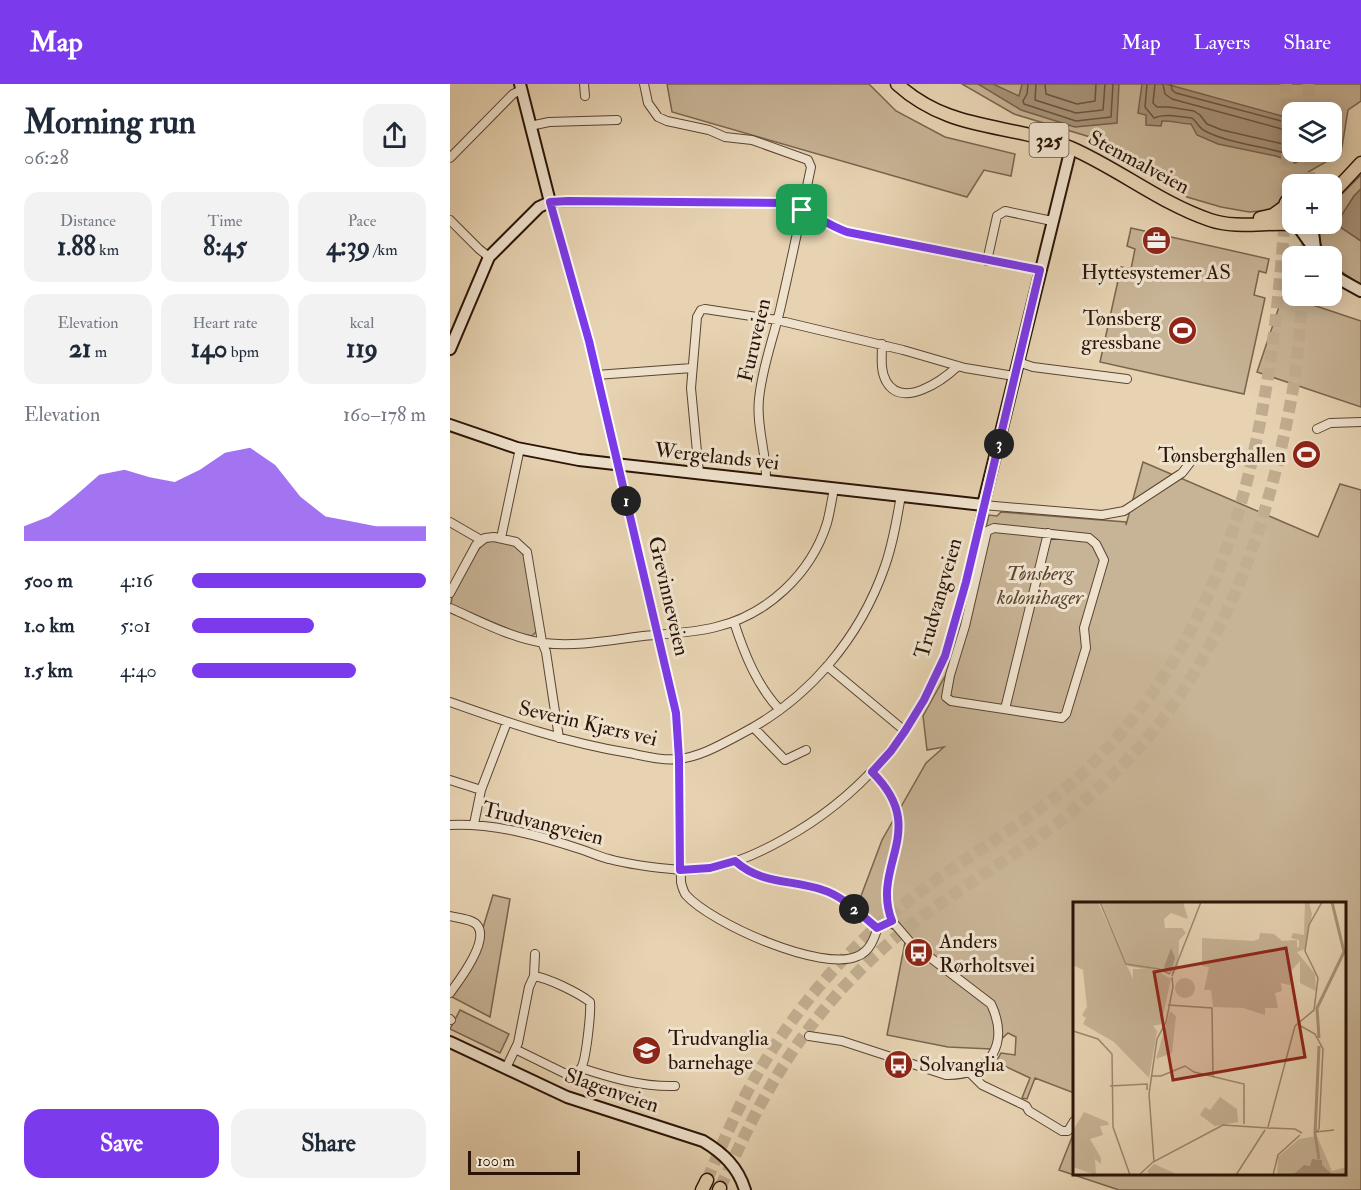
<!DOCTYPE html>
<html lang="en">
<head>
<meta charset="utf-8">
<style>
	body { margin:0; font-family:"IM FELL Double Pica",serif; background:#f2f2f3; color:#1f2937; height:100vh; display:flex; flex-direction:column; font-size:22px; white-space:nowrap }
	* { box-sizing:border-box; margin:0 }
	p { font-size:20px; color:#747a83 }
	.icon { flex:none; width:33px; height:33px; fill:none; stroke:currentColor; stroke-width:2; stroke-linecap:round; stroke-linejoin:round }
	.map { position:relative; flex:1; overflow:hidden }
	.sheet { display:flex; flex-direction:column; background:#fff; width:450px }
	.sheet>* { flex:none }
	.buttons { position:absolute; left:832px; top:18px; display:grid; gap:12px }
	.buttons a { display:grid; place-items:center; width:60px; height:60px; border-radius:12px; background:#fff; box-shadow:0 3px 15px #0003; font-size:30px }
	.scale { position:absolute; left:18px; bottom:15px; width:112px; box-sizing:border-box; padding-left:6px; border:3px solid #2b1407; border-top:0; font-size:16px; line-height:21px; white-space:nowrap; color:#2b1407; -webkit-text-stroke:4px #efe2cd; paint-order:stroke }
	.pin { position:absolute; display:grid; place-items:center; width:51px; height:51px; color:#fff; margin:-26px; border-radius:12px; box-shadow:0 3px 9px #0006 }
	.km { position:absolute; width:30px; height:30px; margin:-15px; border-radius:50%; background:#222; color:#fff; font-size:16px; line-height:30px; text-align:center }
	.round { display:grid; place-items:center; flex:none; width:63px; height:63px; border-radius:18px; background:#f2f2f3 }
	.head { display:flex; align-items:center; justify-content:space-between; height:102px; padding:0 24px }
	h1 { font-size:33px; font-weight:700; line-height:45px }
	.stats { display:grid; grid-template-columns:repeat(3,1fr); gap:9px; height:102px; padding:6px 24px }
	.stats div { display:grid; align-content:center; border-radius:15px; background:#f2f2f3; text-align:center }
	.stats b { font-size:26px; font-weight:700 }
	.stats small { font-size:16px; font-weight:400 }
	.stats p { font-size:16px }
	.chart { height:168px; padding:12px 24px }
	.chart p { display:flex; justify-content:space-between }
	.chart svg { width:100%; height:108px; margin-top:6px; fill:#7c3aed; opacity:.7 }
	.action { display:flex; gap:12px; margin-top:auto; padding:12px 24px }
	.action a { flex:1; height:69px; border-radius:18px; background:#7c3aed; color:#fff; font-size:24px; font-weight:700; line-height:69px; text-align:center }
	.action a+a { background:#f2f2f3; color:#1f2937 }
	ul { padding:0 24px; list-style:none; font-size:20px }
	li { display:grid; grid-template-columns:96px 72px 1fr; align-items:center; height:45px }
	li i { height:15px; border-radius:8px; background:#7c3aed }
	header { display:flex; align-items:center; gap:36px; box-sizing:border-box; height:84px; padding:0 30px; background:#7c3aed; color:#fff }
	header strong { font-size:28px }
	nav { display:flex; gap:33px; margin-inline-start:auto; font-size:21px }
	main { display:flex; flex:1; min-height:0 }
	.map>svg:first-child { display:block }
</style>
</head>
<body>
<header>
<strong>Map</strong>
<nav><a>Map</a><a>Layers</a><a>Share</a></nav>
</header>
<main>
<section class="sheet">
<div class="head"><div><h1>Morning run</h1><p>06:28</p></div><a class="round"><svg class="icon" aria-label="share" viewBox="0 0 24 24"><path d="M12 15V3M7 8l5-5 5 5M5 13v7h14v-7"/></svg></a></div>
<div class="stats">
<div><p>Distance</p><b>1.88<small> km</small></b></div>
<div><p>Time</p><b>8:45</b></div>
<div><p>Pace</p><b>4:39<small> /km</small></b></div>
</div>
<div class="stats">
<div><p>Elevation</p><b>21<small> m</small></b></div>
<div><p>Heart rate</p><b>140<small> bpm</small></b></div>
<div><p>kcal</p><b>119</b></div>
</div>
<div class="chart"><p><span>Elevation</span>160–178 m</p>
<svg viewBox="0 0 160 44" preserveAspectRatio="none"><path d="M0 44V38L10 34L20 26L30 17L40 15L50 18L60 20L70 15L80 8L90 6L100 13L110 26L120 34L130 36L140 38L150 38L160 38V44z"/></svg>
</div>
<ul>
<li><b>500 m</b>4:16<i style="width:100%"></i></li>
<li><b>1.0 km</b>5:01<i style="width:52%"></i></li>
<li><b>1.5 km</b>4:40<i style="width:70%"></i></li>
</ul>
<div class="action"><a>Save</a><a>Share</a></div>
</section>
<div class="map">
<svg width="911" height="1106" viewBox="0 0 911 1106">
	<rect width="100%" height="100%" fill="#e7d3b2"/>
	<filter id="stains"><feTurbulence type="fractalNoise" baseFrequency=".00333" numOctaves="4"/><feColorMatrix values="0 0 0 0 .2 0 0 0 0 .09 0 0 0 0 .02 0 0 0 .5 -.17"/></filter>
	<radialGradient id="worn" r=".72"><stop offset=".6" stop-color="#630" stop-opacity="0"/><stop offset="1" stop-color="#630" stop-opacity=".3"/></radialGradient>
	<path fill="#c7b395" stroke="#79644e" stroke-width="1.5" fill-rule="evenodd" d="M217,0H419L446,27L495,53L565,70L561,92L534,86L517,113L222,28Z
		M512,0H911V17L898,26L891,69L848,94L836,114L822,126L799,128L771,123L737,113L650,56L564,30ZM843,28H882V68H843Z
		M911,91V105L904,112L886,140L911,157V201L882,181V172H876L866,149L869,140H882V120Z
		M681,144L819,175L816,189L809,187L804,211L815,214L794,310L650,278L671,183L681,185L685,165L677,162Z
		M833,211L911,237V323L807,288Z
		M693,378L868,453L890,400L911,406V1106H669L609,1086L624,1048V1090H894V820H624V1009L585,994L577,1015L572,1014L580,994L546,978L551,969L565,971L566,953L558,949L541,965L498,963L437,951L457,848L402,836L432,756L476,679L494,663L477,666L473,632L495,592L507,561L539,431L547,432L551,428L676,438V441Z
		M42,456L66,462L75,470L87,547L82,552L68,549L1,521L2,513C10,497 25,459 42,456Z
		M43,811L60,815L40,933L2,913L32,847Z
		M10,926L59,950L50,969L0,945Z"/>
	<path fill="#a79278" stroke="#75604b" stroke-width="1.5" d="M528,0H543L569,12L572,0H669L667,39L625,43L571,26Z
		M692,0H716L843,35V68H859L860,72L845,79L826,72L768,60L747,51L741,40C731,40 721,36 712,37L711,42L696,41V31L688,29Z
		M911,105V157L886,140L904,112Z"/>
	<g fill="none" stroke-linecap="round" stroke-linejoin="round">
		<path stroke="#695340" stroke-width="1.5" d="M578,0L577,10L573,17L574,20L626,37L661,33L663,0
			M586,0L585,16L626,29L653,26L655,0
			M595,0L596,10L627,20L645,17L646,0
			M697,0L695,23L704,34C716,29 728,33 742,34C747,38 749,44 755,47C780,60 816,62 844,72L854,68
			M705,0L703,19L707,23H719L744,27L750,31L757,40L772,46L829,59L843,64
			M713,0L715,10L722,15L843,48
			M721,0L722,6L726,9L843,40"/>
		<path stroke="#c1ad90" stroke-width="12" stroke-dasharray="12 6" stroke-linecap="butt" d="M858,0L859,28
			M859,100L860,68
			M856,172L857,147
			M257,1096C269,1068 281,1039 295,1012C336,935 393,866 463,813C520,769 585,735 637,685C761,564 803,416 824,249C834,166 840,83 836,0
			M270,1104C285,1072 299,1040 317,1009C353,944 402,887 461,841C502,809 547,783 589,753C623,728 656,699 685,668C774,571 819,439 842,311C848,278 849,244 853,212"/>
		<defs>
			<path id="minor" d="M134,0L135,12
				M194,0L198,19L208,33L217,37L259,46L275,53L302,56L358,76L361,83C351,131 341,178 330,226C323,255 312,284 309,315C306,343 317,370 316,397
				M80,42L99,38L167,36
				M0,74L63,10L71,6
				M0,136L29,165L39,173
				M537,177L547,132L555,127L602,137
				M432,260C432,272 430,286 436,297C452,326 493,296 508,282
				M568,278L583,283L677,295
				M146,291L242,284
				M867,345L880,339L911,338
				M249,389L241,304L247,233L251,226L255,225L327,236L453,266L515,284L564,292
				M0,438L31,456
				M544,444L639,454L646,460L654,476L634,544L636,564L616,630L612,634L501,617L496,613L500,591L515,542L537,447Z
				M51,454L70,364
				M0,509L26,461L35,454L44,453L66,458L77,468L92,558L96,568L109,654
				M0,524C30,537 61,554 94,559C126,563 161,556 193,552C217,550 242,549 266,543C317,531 361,490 377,439C380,428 382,415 384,404
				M284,538C294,569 307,602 330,626
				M377,582L455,647
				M0,618C59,639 117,659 179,669C195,672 212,677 228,675C250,673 272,660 291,650C359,615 410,554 435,482C443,459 447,435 451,411
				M555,625L598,449
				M304,644L335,676L356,666
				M422,688C480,745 420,781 442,837L428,843C424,855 420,867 408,872C372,889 261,839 236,811C233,807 232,802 231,798L229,675L226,629L139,257L100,118L336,119C357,125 375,140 397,148L590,186
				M0,696L31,706
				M24,740L31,706L57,638
				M0,741C45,739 91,752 133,766C142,769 150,773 159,775C181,781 208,784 231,786C266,789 304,772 334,755C407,715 466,649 495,571C513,523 522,471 533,421L652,431L674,427L732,389L746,371
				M285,777C312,801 341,795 373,806C393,812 411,831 427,844L442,837L460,858L541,920C560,960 540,992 496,991L392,957L359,952
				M0,832C7,834 22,835 27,841C40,856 9,897 0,909
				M0,935L1,936
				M65,965L114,989C121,991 126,991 131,984C136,977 141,929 140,918C129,909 98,894 84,892
				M56,984L68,959L79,903L84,892L85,870
				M131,984C162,994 192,1003 225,1002
				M520,989L532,1001L576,1022L579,1027L612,1047H618L624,1037"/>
			<path id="secondary" d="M862,140L865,164
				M847,141L869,172
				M882,189L891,196L911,207
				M0,265L39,173L89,123L100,118L70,0
				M0,341L67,364L129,376L533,421L621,64
				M0,958L117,1013L253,1057C273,1069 288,1083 295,1106"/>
			<path id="primary" d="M447,0C501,49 559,38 621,64C669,85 710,119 760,136C786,145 815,138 842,140
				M882,110L911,79
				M843,111C835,117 832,123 835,133L844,141L857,140
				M810,134L823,131L834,123
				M252,1106L257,1096
				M269,1106L270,1104"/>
		</defs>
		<use href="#minor" stroke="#5a4432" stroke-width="10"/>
		<use href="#secondary" stroke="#2b1407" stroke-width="14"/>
		<use href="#primary" stroke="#2b1407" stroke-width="15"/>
		<use href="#minor" stroke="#efe2cd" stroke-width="8"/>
		<use href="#secondary" stroke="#efe2cd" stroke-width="10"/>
		<use href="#primary" stroke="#e7d3b2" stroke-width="12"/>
	</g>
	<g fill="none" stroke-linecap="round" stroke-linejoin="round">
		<defs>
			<path id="route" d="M118,117L336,119C357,125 375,140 397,148L590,186L516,498L495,572L474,616L455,647L441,667L422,688C481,746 420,781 442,837L427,844C411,831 393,812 373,806C341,795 312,801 285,777L260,784L230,786L229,675L226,629L139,257L100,118Z"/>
		</defs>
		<use href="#route" stroke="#fff" stroke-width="12"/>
		<use href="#route" stroke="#7c3aed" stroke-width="8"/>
	</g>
	<defs>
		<symbol id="office-disc" viewBox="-11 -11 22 22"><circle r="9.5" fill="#8f2418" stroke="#efe2cd"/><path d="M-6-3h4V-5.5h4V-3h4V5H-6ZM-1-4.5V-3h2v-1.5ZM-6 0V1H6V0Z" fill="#fff"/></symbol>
		<symbol id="stadium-disc" viewBox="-11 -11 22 22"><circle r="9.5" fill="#8f2418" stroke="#efe2cd"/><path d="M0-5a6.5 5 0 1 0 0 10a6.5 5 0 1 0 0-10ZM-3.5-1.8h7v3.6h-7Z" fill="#fff"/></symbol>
		<symbol id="bus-disc" viewBox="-11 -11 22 22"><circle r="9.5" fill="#8f2418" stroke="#efe2cd"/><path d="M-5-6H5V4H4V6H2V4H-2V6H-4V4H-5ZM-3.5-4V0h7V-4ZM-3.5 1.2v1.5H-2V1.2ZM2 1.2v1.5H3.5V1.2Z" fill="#fff"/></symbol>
		<symbol id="school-disc" viewBox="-11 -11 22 22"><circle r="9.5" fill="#8f2418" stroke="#efe2cd"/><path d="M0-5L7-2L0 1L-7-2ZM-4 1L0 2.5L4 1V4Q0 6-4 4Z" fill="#fff"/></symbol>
	</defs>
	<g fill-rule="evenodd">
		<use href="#office-disc" x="690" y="140" width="33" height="33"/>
		<use href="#stadium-disc" x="716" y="230" width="33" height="33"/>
		<use href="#stadium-disc" x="840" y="354" width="33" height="33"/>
		<use href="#bus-disc" x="452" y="852" width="33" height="33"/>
		<use href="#school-disc" x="180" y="950" width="33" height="33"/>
		<use href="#bus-disc" x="432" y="964" width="33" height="33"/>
	</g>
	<g text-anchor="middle" stroke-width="6" stroke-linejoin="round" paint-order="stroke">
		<rect fill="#efe2cd" stroke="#665242" stroke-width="1.5" x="579.5" y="39" width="39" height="34" rx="4.5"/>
		<g font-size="20" font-weight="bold" fill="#2b1407">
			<text x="599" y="63">325</text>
		</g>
		<g font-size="21" fill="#2b1407" stroke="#efe2cd">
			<text transform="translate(689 78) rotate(28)" y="7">Stenmalveien</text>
			<text transform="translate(304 256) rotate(-77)" y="7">Furuveien</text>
			<text transform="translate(267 372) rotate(6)" y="7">Wergelands vei</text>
			<text transform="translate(219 512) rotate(77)" y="7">Grevinneveien</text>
			<text transform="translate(488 514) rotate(-74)" y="7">Trudvangveien</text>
			<text transform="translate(138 639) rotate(13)" y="7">Severin Kjærs vei</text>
			<text transform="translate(93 739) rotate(14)" y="7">Trudvangveien</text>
			<text transform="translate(162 1006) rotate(19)" y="7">Slagenveien</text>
		</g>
		<g font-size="21" fill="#2b1407" stroke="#efe2cd" text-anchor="start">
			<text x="706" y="195" text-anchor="middle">Hyttesystemer AS</text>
			<text x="711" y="241" text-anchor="end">Tønsberg<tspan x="711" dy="24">gressbane</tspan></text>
			<text x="836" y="378" text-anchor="end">Tønsberghallen</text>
			<text x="489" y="864">Anders<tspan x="489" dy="24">Rørholtsvei</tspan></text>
			<text x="218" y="961">Trudvanglia<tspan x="218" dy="24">barnehage</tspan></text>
			<text x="469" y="987">Solvanglia</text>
		</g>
		<g font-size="21" font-style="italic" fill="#5a4432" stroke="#efe2cd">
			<text x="590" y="496">Tønsberg<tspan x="590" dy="24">kolonihager</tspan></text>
		</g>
	</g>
	<g transform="translate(623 818)">
		<rect width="273" height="273" fill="#e7d3b2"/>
		<path d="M0,0H25L60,77V67H81L98,77L88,122L80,124L84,129L76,176L41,140L10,122L13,116L9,113L14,105L10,68L0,63ZM28,0H110L115,17L98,11L91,17L92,26H109L113,31L106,38L105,65L100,72L55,64ZM232,0H236L239,12L232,47L224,50L242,72L243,89L227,81V59L219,68L217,83L208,81L209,89L202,91L205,106H192V113L170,106L140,105L138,88H131L136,65L129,64V36L180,39L186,37L187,31L201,32L209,39L224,38V45H226V38L218,36L220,31L231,33ZM102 86a10 10 0 1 1 20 0a10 10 0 1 1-20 0ZM97,109L103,114L99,151L83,157ZM147,195L164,207L165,220L142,224L127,213L132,205L137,208ZM11,210L35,220L36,223L27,224L30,233L17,237L28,256V262L22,257L23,273L0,265V228ZM244,234L259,269L273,265V273H204L205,255L226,237ZM81,262L106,273H77L74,269Z" fill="#c7b395"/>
		<path d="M98,46L102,56L98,70L91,65ZM239,257L249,258V263L260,273H220L231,263L237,264Z" fill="#a79278"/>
		<path fill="none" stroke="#a79278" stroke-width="3" d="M246,136L244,106L271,50L259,0M246,144L242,232L246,257"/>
		<path fill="none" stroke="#9c876e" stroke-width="1.5" d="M27,0L53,62L86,67L97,72M99,74L128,0M95,103L139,106L140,175M226,123L242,132L250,147L246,227M0,129L25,137L39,152L40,225L57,273M78,174H88L112,164L121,170L171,182V222M37,184L74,182V188M195,225L222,124L241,108L245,76L232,49L236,23L249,0M195,226L222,227L229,231M246,227L243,230L261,228M81,260L76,192L84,137L93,120L100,85L99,75M66,273L80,260L150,223L195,226M163,273L192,228M200,273L205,253L227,233"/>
		<path fill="#8f2418" fill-opacity="0.15" stroke="#8f2418" stroke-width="3" d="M213,46L232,155L100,178L81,70Z"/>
		<rect width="273" height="273" fill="none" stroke="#2b1407" stroke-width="3"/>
	</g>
	<rect width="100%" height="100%" filter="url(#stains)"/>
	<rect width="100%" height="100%" fill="url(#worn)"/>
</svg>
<div class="buttons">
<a><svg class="icon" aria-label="layers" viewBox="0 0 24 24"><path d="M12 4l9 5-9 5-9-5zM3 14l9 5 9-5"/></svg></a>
<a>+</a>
<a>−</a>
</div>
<div class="scale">100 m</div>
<div class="pin" style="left:352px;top:126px;background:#1e9e55"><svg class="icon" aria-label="arrive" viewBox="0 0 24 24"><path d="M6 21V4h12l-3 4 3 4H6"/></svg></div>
<b class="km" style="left:176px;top:417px">1</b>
<b class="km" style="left:404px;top:825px">2</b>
<b class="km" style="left:549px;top:360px">3</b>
</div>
</main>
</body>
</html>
